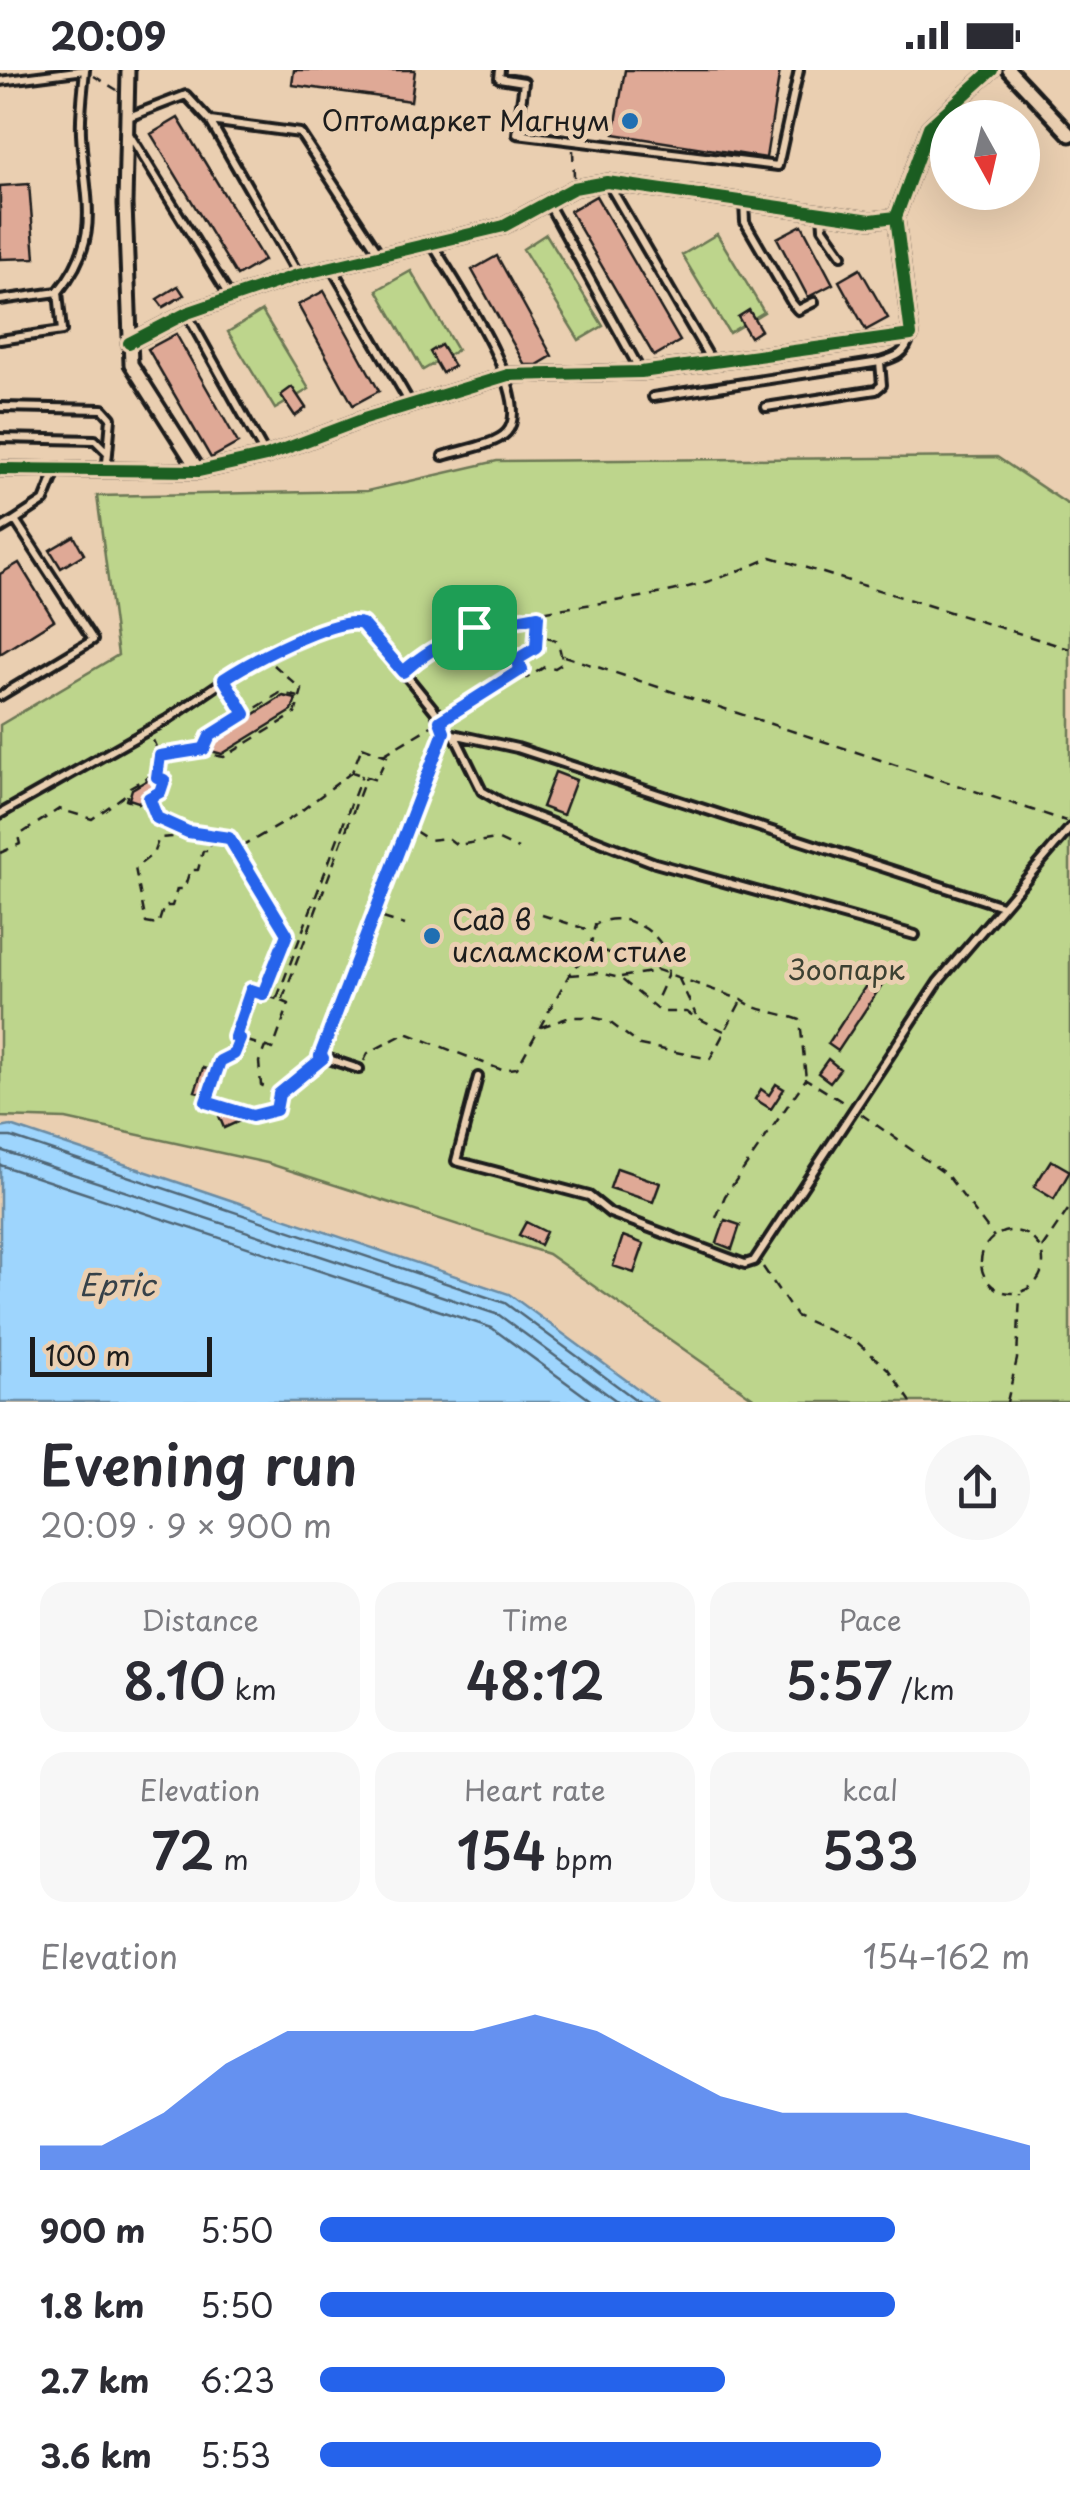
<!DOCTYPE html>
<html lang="en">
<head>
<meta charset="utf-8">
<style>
	body { margin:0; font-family:"Playpen Sans",sans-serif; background:#f7f7f7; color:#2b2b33; height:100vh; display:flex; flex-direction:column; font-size:38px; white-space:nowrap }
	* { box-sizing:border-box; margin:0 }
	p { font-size:32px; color:#7c7c81 }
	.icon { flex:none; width:55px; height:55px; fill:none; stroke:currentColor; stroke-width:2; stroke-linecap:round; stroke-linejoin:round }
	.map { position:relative; height:1332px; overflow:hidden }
	.sheet { display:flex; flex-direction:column; background:#fff; flex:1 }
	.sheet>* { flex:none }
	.needle { width:65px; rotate:172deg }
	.tools { position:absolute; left:930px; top:30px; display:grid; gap:20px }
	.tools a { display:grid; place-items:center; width:110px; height:110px; border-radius:50%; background:#fff; box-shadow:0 10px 40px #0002; font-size:50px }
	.scale { position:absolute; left:30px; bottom:25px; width:182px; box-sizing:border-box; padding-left:10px; border:5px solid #1c1c1c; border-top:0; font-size:28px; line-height:35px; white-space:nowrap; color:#1c1c1c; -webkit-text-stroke:8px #eacfb1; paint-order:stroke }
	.pin { position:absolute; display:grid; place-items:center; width:85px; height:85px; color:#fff; margin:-42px; border-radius:20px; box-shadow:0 5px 15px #0006 }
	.round { display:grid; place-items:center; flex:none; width:105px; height:105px; border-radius:52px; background:#f7f7f7 }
	.head { display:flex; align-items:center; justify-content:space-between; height:170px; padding:0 40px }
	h1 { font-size:55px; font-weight:600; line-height:75px }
	.stats { display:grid; grid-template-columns:repeat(3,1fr); gap:15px; height:170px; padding:10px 40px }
	.stats div { display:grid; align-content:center; border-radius:25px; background:#f7f7f7; text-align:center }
	.stats b { font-size:50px; font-weight:600 }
	.stats small { font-size:28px; font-weight:400 }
	.stats p { font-size:28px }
	.chart { height:280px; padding:20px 40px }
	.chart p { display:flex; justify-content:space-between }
	.chart svg { width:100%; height:180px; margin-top:10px; fill:#2563eb; opacity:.7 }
	ul { padding:0 40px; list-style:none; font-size:32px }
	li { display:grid; grid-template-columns:160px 120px 1fr; align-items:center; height:75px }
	li i { height:25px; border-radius:12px; background:#2563eb }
	.status { display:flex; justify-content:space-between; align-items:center; height:70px; padding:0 50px; background:#fff; direction:ltr }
	.status svg { height:28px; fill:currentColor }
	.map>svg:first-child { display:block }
</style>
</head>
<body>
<div class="status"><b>20:09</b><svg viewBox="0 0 49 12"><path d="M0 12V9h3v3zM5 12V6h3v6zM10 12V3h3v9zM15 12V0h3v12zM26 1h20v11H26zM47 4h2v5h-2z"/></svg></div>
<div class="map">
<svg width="1070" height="1332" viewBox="0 0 1070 1332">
	<rect width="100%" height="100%" fill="#eacfb1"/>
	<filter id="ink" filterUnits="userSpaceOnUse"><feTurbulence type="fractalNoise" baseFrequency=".01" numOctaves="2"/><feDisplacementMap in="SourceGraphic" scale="20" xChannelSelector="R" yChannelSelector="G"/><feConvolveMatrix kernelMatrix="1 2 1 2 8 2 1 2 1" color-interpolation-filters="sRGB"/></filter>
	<g filter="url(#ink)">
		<path fill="#bdd58c" stroke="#6c7854" stroke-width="2.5" d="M546,164L603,256L579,270L523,179Z
			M717,164L764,242L729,263L682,185Z
			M411,201L457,280L423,300L377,220Z
			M262,241L309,319L275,339L228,262Z
			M997,387L1070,436V1332H759L548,1184L267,1093L66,1049L0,1047V655L118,585L97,426L367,421L497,391Z"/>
		<path fill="#9ed5fd" stroke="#6a8ba3" stroke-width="2.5" d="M11,1056L509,1224L656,1332H0V1058Z"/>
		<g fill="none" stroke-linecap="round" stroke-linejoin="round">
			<path stroke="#506676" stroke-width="2.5" d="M0,1067H11L505,1233L639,1332
				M0,1080L499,1245L618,1332
				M0,1095L492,1258L593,1332"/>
		</g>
		<path fill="#dfa996" stroke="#1c1c1c" stroke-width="2.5" d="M294,0H415L411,31L292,15Z
			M625,0H780L766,88L614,64Z
			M178,48L264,190L237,206L151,64Z
			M29,114L35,188L0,189V116Z
			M596,126L680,271L654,286L570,141Z
			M802,155L833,214L808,227L777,168Z
			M497,186L552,286L537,295H525L472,200Z
			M860,199L888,248L866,260L839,211Z
			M178,216L184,225L163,237L157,229Z
			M324,221L379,321L353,335L298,235Z
			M749,240L761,260L750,267L738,247Z
			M176,264L238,373L211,388L148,279Z
			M441,275L454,296L442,303L430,282Z
			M292,317L306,338L295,346L281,325Z
			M74,466L84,484L61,498L50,480Z
			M19,493L54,550L0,584V504Z
			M283,626L296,629L292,641L222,684L211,681L214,670Z
			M555,702L576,710L563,745L542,737Z
			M149,709L161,711L157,721L138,732L129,729L132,719Z
			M876,900L887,907L838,981L828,974Z
			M828,989L840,999L830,1012L818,1003Z
			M203,998L212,1001L204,1023L195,1021Z
			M776,1014L784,1019L771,1039L755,1029L761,1019L769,1025Z
			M223,1040L244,1049L224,1058L219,1046Z
			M1051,1090L1070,1101L1054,1129L1034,1117Z
			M617,1098L660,1113L653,1132L610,1118Z
			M725,1150L740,1155L732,1179L717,1173Z
			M526,1152L546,1162L540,1175L519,1165Z
			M623,1166L644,1174L634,1203L613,1196Z"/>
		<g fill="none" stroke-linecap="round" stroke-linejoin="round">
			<defs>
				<path id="lane" d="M500,0L499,8L524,12L517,64L778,96L799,0
					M0,11L85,0
					M126,48L186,25L210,51L298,204
					M210,51L300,63L380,185
					M129,64L230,227
					M608,113L712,292
					M744,132L745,152L792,233L798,240L814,232
					M548,133L641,302
					M822,143L823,158L842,185
					M433,175C452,208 536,328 507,362C496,375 461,380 443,386
					M332,198L410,333
					M0,230L58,222
					M187,244L266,386
					M0,270L62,261L58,222C104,166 84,128 81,64C80,43 83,21 85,0
					M653,327L880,292C896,287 906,284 910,266
					M0,337L103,339L111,348L108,383
					M766,337L876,320L882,315L880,292
					M0,368L95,370L108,383L106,401
					M15,450L44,431L56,401
					M0,459L15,450L93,570L0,626
					M455,666L482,721L508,736L655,793L915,865
					M0,744L168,649L241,599L322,560L354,551L367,557L435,641L444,662L517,678L1002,836
					M359,999L320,986L444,662
					M478,1007L456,1091L589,1126L610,1143L745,1194L754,1191L938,912L1070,758"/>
				<path id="street" d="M128,0L125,134L131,294L199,401
					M1009,0L1070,65
					M129,273L187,243L298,205L504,156L574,118L607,112L871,150L896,147L929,57L992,0
					M0,399L199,401L266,386L364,349L508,305L641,302L911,265L896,147"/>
			</defs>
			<use href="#lane" stroke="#1c1c1c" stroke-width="14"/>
			<use href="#street" stroke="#1c1c1c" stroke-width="19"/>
			<path stroke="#1c1c1c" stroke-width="2.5" stroke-dasharray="10 8" stroke-linecap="butt" d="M94,6L117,20
				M573,80L574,107
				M538,546V563
				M564,586L1066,751
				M412,594C470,541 578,539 653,525C695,517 733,505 771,487L1070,579
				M274,595L302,620L295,644L224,687L208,684L211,666L280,623L299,627
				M230,619L244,642
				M448,646L522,599L517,590L536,578L538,564L558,572L563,593L555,598L546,596L527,608L522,599
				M153,670L160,686L158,705
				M362,677L387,686L376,710L352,702Z
				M383,685L433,655
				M160,686L194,683L209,673
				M149,729L160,723L164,710L150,706L130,717L126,730L138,734L149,729L157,748L181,758
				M415,761L429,770L448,768L457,775L497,769L518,779
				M212,766L210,781H203L198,800H190L184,819H177L172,836H164L158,855L146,853L135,798L153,784L159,768L174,767L183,758L229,768L236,780L293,747L352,702
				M236,780L287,864L264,923
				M0,783L20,774L18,766L59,739L92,749L129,722
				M542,845L592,861
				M383,848L405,855
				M590,878L595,855C621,838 666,861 668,894C669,907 661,920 656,932
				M570,905L599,903L620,908L661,942H686L724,961
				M621,907L657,901
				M678,907L696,945
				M277,928L362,705
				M282,931L289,934L273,979L235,967L251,920L282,931L366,707
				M541,957L570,947H591L608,951L640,975L710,989L741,931
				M240,970L233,984L220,991L206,1032L252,1046L276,1040L279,1024L261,1015L259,992L265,977
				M364,991L368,983L406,963L502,1000L517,998L569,905L590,880H601L742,930C758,942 780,942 800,950L806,1009
				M280,1023L316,993
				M861,1044L947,1105L994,1167
				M716,1148L725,1126L806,1009L846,1034
				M981 1192a31 31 0 1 1 62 0a31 31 0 1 1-62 0Z
				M1042,1178L1070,1137
				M763,1197L796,1246L858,1273L888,1299L911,1332
				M1007,1332L1017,1289L1020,1224"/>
			<use href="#lane" stroke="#eacfb1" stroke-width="6"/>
			<use href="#street" stroke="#eacfb1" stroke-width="11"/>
			<defs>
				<path id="cycleway" d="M129,273L187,243L298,205L504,156L574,118L607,112L871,150L896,147L929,57L992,0
					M0,399L199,401L266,386L364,349L508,305L641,302L911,265L896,147"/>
			</defs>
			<use href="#cycleway" stroke="#eacfb1" stroke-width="19"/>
			<use href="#cycleway" stroke="#1b5e20" stroke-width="12"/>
		</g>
	</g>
	<g fill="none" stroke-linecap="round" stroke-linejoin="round" filter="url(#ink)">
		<defs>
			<path id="route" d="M538,546L536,578L516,590L522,599L440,651L444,662L320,986L323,988L279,1024L276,1040L252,1046L206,1032L220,991L234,984L240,969L235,967L251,920L263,924L287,864L229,768L188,762L157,748L149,728L160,722L164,710L157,707L160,686L204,679L210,666L245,644L224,609C248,593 337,545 362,554L403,602C444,565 485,555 538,546Z"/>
		</defs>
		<use href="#route" stroke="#fff" stroke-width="20"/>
		<use href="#route" stroke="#2563eb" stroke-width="12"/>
	</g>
	<g fill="#1f6fb2" stroke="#eacfb1" stroke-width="4">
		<circle cx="630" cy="51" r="10"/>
		<circle cx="432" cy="866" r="10"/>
	</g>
	<g text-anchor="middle" stroke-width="10" stroke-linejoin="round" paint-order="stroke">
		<g font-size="28" fill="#1c1c1c" stroke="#eacfb1" text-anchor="end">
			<text x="610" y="61">Оптомаркет Магнум</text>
			<text x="452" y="860" text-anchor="start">Сад в<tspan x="452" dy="32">исламском стиле</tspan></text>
		</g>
		<g font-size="28" fill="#3c4132" stroke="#eacfb1">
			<text x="847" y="910">Зоопарк</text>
		</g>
		<g font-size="30" font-style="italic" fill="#364149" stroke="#eacfb1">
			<text x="117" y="1226">Ертіс</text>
		</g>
	</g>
</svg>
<div class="tools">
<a><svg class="needle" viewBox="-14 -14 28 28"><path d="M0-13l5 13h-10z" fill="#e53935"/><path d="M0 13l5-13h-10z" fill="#7c7c81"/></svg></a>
</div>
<div class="scale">100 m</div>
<div class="pin" style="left:474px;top:557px;background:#1e9e55"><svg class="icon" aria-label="arrive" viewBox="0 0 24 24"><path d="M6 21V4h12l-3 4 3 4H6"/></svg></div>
</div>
<section class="sheet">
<div class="head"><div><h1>Evening run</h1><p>20:09 · 9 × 900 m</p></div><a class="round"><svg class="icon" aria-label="share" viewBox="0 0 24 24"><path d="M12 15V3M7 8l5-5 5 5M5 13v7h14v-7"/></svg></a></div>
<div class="stats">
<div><p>Distance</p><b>8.10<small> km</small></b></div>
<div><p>Time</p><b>48:12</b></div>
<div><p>Pace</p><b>5:57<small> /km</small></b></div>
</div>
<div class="stats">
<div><p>Elevation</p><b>72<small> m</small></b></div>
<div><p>Heart rate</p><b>154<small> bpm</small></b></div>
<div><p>kcal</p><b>533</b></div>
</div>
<div class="chart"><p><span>Elevation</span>154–162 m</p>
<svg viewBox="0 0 160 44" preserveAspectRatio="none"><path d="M0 44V38L10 38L20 30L30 18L40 10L50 10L60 10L70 10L80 6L90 10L100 18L110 26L120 30L130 30L140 30L150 34L160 38V44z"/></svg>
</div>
<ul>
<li><b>900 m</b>5:50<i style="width:81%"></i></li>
<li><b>1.8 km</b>5:50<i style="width:81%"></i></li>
<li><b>2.7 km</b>6:23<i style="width:57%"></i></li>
<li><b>3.6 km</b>5:53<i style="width:79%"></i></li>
</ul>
</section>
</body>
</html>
